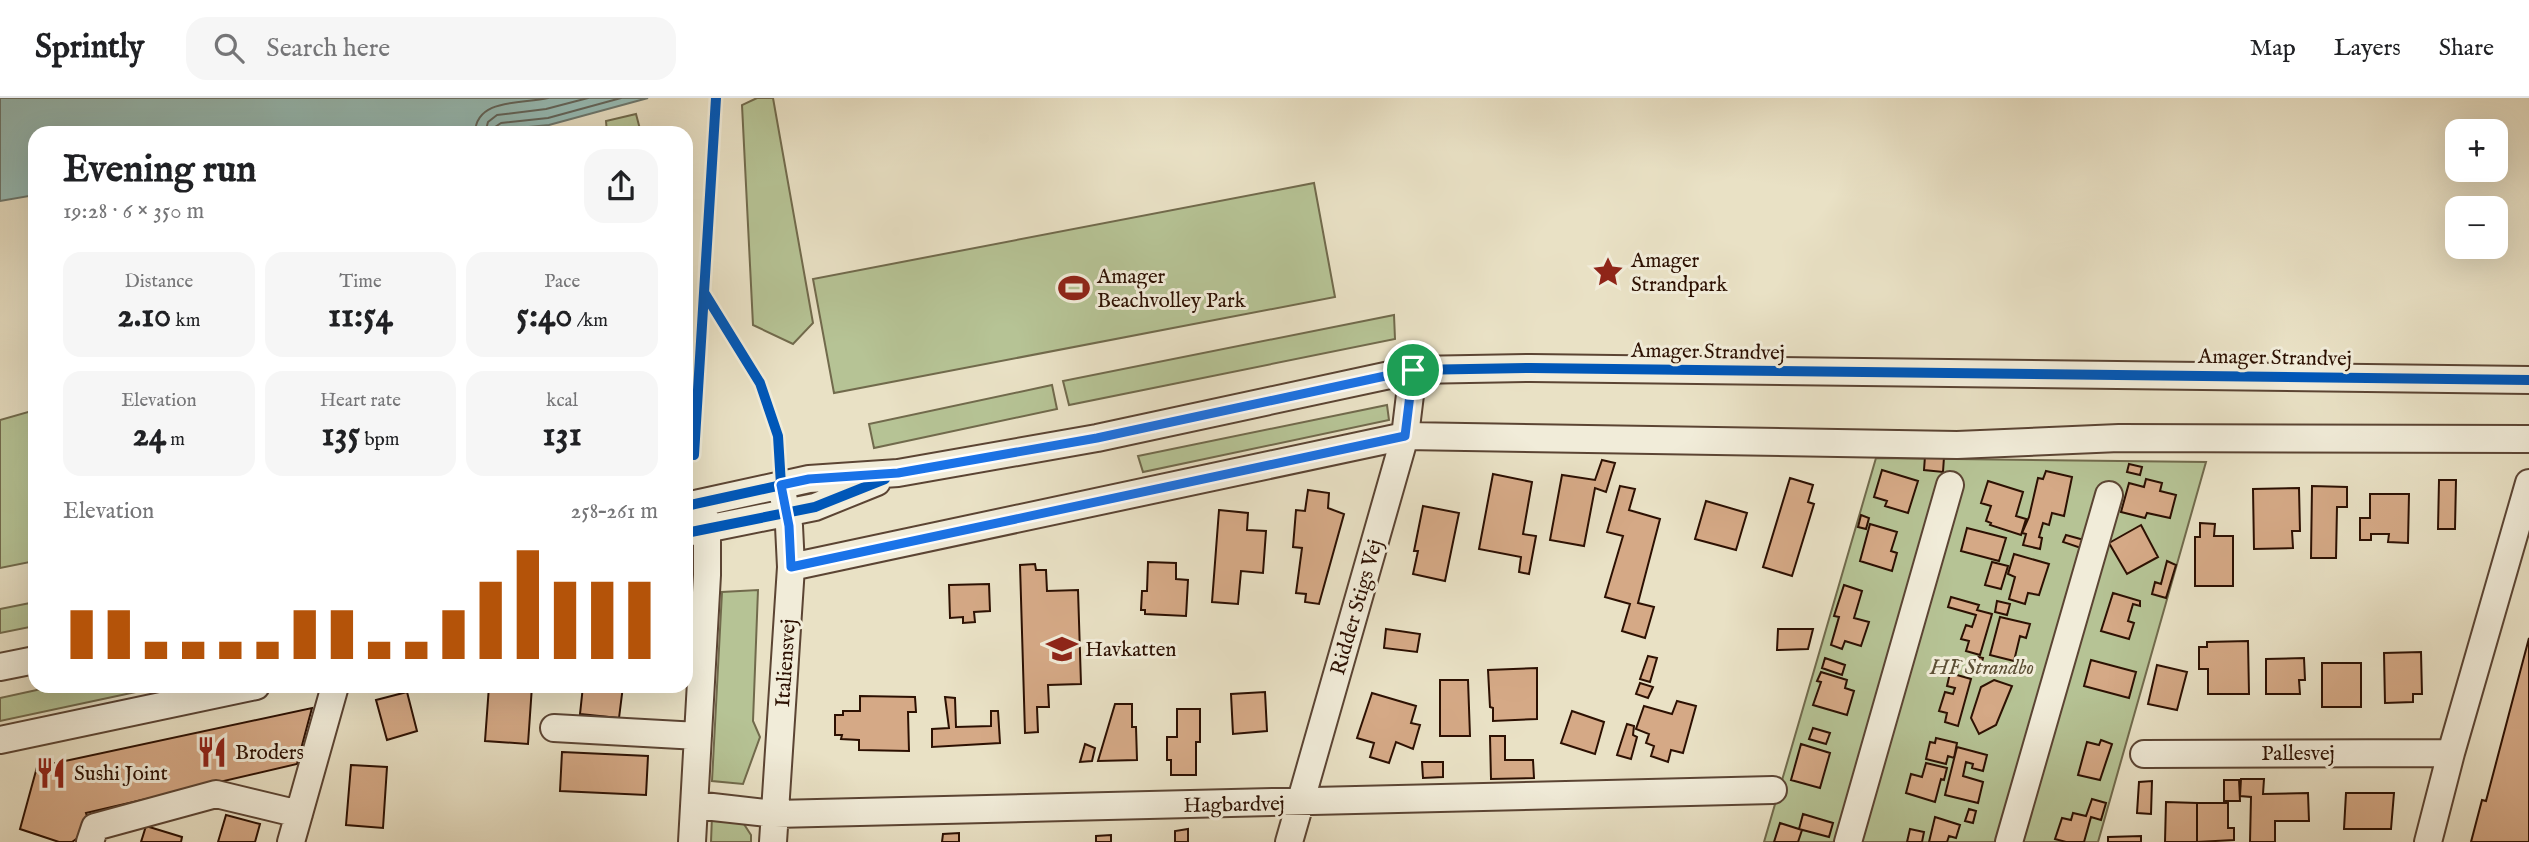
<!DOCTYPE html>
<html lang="en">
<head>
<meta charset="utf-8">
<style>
	body { margin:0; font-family:"IM FELL English",serif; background:#f6f6f6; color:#202124; height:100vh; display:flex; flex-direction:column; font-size:26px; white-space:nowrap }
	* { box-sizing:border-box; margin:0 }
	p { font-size:23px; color:#757577 }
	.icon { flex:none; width:38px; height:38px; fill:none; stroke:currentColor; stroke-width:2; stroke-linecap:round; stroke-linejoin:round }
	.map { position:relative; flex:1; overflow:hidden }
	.side { position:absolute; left:28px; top:28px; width:665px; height:567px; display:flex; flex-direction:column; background:#fff; border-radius:21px; box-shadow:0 7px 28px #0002 }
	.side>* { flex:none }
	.controls { position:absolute; left:2445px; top:21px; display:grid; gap:14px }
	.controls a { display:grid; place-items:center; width:63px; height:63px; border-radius:14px; background:#fff; box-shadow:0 7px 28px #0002; font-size:35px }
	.pin { position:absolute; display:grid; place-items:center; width:60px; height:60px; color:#fff; margin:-30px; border:4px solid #fff; border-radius:50%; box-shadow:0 2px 7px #0007 }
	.round { display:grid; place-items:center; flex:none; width:74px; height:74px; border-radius:21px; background:#f6f6f6 }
	.headline { display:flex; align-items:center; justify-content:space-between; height:119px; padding:0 35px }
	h1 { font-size:38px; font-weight:700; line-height:52px }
	.figures { display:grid; grid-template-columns:repeat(3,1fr); gap:10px; height:119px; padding:7px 35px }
	.figures div { display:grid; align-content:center; border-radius:18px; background:#f6f6f6; text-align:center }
	.figures b { font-size:35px; font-weight:700 }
	.figures small { font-size:19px; font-weight:400 }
	.figures p { font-size:19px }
	.chart { height:196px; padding:14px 35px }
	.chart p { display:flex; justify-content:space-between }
	.chart svg { width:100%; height:126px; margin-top:7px; stroke:#b45309; stroke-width:6 }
	header { display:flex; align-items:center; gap:42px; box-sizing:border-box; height:98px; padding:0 35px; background:#fff; border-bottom:2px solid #e0e0e0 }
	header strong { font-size:33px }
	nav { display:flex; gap:38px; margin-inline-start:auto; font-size:24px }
	.search { width:490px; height:63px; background:#f6f6f6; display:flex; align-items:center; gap:18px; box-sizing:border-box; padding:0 24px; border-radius:21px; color:#757577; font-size:26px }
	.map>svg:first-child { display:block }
</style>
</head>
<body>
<header>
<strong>Sprintly</strong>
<div class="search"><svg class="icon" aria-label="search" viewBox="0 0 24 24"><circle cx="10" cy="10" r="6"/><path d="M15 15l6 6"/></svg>Search here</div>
<nav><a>Map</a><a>Layers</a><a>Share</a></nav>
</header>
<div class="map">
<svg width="2529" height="744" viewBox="0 0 2529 744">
	<rect width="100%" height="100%" fill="#e9e1c5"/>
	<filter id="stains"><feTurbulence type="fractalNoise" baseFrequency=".00286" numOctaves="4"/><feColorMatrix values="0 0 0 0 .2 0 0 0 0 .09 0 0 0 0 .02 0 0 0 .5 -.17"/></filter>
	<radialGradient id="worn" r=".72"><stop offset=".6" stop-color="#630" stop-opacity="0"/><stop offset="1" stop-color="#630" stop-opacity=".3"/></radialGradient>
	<path fill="#b6c395" stroke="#716a4c" stroke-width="2" d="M757,0H773L813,225L793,246L753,227L742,7Z
		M636,16L641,35H607L606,23Z
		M1314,85L1335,199L834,295L813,181Z
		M1394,217L1395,241L1069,307L1063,283Z
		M1052,287L1057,311L874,350L869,326Z
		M1387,307L1389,322L1143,374L1138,358Z
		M35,312V463L0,470V322Z
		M1876,360L2206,364L2098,744H1764Z
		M758,492L753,623L760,639L743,686L712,683L722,494Z
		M35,504V528L0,535V511Z
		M55,588H164L0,623V600Z
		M712,718L740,720L751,737V744H711Z"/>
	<path fill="#97bdb7" stroke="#6c786f" stroke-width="2" d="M0,0H648L549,27L468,35H35V97L0,103Z"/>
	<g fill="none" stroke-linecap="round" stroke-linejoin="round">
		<path stroke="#62665c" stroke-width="2" d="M475,35C476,0 521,6 548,0
			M485,35L488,24L497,17L546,11L588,0
			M494,35L495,29L501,25L548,20L621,0"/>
	</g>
	<path fill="#d5a986" stroke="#2c1002" stroke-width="2" d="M1925,358L1944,359L1943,374L1924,372Z
		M1602,362L1615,365L1606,394L1595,390L1584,448L1550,442L1562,377L1595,382Z
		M2129,366L2142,369L2140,377L2127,374Z
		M1882,372L1918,383L1908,415L1885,408L1887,403L1874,399Z
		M2046,373L2072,379L2064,418L2052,415L2049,427L2043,425L2039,439L2042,440L2040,451L2023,447L2026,436L2022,435L2029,419L2038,380L2043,381Z
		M1493,376L1532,384L1523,436L1536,438L1529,476L1519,474L1521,459L1479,451Z
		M1790,380L1813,387L1808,404L1814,406L1792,478L1763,469Z
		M2146,381L2162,385L2160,393L2176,397L2170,420L2147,415L2145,420L2121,414L2129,385L2144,389Z
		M2439,382H2456L2455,431H2438Z
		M1988,383L2023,394L2016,418L2026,421L2021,437L1990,427L1991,425L1986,423L1991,408L1981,405Z
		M1620,388L1635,391L1629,412L1660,421L1638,505L1654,509L1645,540L1622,533L1630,506L1605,499L1623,438L1607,434Z
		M2312,388L2347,389V409H2337L2336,460H2311Z
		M2299,390L2300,433H2292L2293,450L2254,451L2253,391Z
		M1308,392L1329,395L1328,410L1344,416L1319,506L1305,504L1306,496L1296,495L1302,450L1293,449L1296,412L1305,413Z
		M2370,396H2409L2408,445L2388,444L2389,436H2371V442H2360V420H2370Z
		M1706,403L1747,415L1736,452L1695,441Z
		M1423,408L1459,415L1445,483L1413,476L1418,453H1414Z
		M1219,412L1248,415L1247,432L1266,433L1263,475L1241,473L1238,506L1212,504Z
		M1861,417L1869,420L1866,431L1858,429Z
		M2200,425L2215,426L2214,438H2233V488H2195V439H2200Z
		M1870,426L1897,434L1891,453L1897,455L1892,473L1860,463Z
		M2141,427L2158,459L2127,476L2109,445Z
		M1967,430L2006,440L1999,463L1961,453Z
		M2066,437L2084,442L2081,450L2063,444Z
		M2014,456L2049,466L2039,497L2028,495L2025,506L2009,501L2015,479L2008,476Z
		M2167,463L2176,467L2166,500L2152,496L2155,484L2161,486Z
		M1148,464L1176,465V481L1188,482L1186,518L1145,516V512H1141L1142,493H1147Z
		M1992,464L2008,468L2001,491L1985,487Z
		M1035,466L1036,472H1046L1047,493L1078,492L1081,586L1048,587L1049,609H1037L1038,634L1025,635L1020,467Z
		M989,486L990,513L974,514L975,524L963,525V519L950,520L949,487Z
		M1844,487L1862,493L1854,520L1869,524L1861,548L1845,543L1842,551L1831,547L1839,519L1834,518Z
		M2113,495L2140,503V508L2133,506L2128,523L2134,525L2129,541L2101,533Z
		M1951,499L1979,507L1977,512L1992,516L1980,557L1966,553L1969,543L1961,541L1966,527L1972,529L1976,517L1948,509Z
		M1997,503L2010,506L2007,517L1995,514Z
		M2000,519L2030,526L2026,540L2020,538L2014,563L1990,557Z
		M1386,531L1420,536L1417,554L1384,550Z
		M1778,531H1813L1808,551L1777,552Z
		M2529,540V744H2471L2482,702L2486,703Z
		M2248,543L2249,596H2208V571H2199V549H2207V544Z
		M2421,554L2422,596H2413V604L2385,605L2384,555Z
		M1648,558L1657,560L1650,584L1640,581Z
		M1978,559L1983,560L1980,571L1971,569L1973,561L1977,562Z
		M1825,560L1845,567L1842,577L1822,570Z
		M2304,560L2305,582H2299L2300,596H2266V561Z
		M2091,562L2136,574L2129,600L2084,588Z
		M2322,565H2361V609H2322Z
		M2157,567L2187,574L2177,612L2148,606Z
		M1537,570V621L1493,623V610L1490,609L1488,572Z
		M1821,574L1847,582L1845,590L1854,593L1847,617L1813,607L1821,584L1817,583Z
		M1950,575L1971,581L1958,628L1945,624L1947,615L1939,613L1945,594L1953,596L1955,590L1947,588Z
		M1440,582H1468L1470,638H1440Z
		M1994,582L2012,588L1996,627L1979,636L1971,620L1981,589Z
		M1640,585L1653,589L1648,600L1636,596Z
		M489,588H532L528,646L485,643Z
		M583,588H623L619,620L580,616Z
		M407,594L417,633L387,642L376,602Z
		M1265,594L1267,633L1233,636L1231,596Z
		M1372,595L1416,608L1411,625L1420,627L1413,651L1396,644L1389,665L1370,659L1374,645L1357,640Z
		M860,598L915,599L916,614H908L909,653L859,652V642L841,641L842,637H835V617H843V613H860Z
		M945,599L955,600L956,629L991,628V613H998L1000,645L932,649V631L949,630Z
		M1677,603L1696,608L1683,655L1671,652L1668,664L1651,658L1654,648L1646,645L1649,636L1636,631L1644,608L1672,616Z
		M1115,606H1132V629H1136L1137,662L1098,663Z
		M312,610L297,666L86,715L88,721L79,739L72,744H59L20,731L37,669Z
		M1177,611H1200V644H1196V677H1171V662H1167V639H1177Z
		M1572,613L1604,624L1595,656L1561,645Z
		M1627,626L1634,628L1633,637L1637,639L1631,661L1617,657Z
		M1813,630L1830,635L1826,646L1809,641Z
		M1490,638H1505V662H1533L1534,680L1491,681Z
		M1936,640L1957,645L1954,660L1948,658L1946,666L1926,661L1930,644L1935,645Z
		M2101,642L2112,646L2100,682L2078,677L2087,644L2099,647Z
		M1085,646L1095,650L1092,663L1080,664Z
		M1801,646L1830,655L1820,690L1791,682Z
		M1957,649L1987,657L1983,673L1972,670L1973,666L1966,664L1963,678L1983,684L1978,705L1945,697Z
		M562,654L648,658L646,697L560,693Z
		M1422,664H1443V679L1423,680Z
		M1926,665L1947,670L1944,682L1941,681L1935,704L1906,695L1911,676L1922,679Z
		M351,667L387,669L383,730L346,727Z
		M2241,681H2264L2263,696L2308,695L2309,723H2275V744H2250L2251,699L2240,698Z
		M2224,682H2239L2240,703H2224Z
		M2152,683L2151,716L2137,715L2139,684Z
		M2346,695H2394L2391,731H2344Z
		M2092,701L2106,705L2101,722L2091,719L2084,744H2066L2055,741L2062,720L2071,722L2073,715L2086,718Z
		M2166,704L2197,705V744H2165Z
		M2197,705H2228V730H2234V742L2197,744Z
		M1969,711L1976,713L1973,725L1965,723Z
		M1803,716L1833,725L1829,739L1799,731Z
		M226,717L260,726L255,744H218Z
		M1935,719L1960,727L1956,740L1949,738L1947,744H1929Z
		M1780,725L1802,732L1798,744H1774Z
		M146,728L182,739L181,744H141Z
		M1188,731V744H1175V733Z
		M1910,731L1924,734L1922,744H1907Z
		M959,735V744H942L943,736Z
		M1111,737V744H1096V738Z
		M2141,738V744H2108V739Z"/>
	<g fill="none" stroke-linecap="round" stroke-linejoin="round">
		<defs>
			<path id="minor" d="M686,408L809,381L898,375L1097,340L1413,272L1531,270L2529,282
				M686,435L815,409L877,384
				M791,469L1405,338L1957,347L2119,340L2529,341
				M0,569L35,562
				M554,630L698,638
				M0,642L256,588
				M2144,656L2451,655
				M695,707L775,716L1773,692
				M90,744L95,729L216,696L299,716
				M291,744L335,588
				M692,744L707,477V431L702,405
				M773,744L791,469L789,428L781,387
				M1289,744L1405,338L1413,272
				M1848,744L1950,387
				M2009,744L2109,397
				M2428,744L2451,655L2529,385"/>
		</defs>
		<use href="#minor" stroke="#5b4433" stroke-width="30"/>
		<use href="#minor" stroke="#f1ecd9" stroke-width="26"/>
		<defs>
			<path id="cycleway" d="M705,196L760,285L778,338L781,387
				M694,357L716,0
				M686,408L809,381L898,375L1097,340L1413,272L1531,270L2529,282
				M686,435L815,409L885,381"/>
		</defs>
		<use href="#cycleway" stroke="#f1ecd9" stroke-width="15"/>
		<use href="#cycleway" stroke="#0057b8" stroke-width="10"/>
	</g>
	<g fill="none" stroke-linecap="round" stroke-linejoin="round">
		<defs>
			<path id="route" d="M1413,272L1405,338L791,469L789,428L781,387L809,381L898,375L1097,340Z"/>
		</defs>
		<use href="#route" stroke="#fff" stroke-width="14"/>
		<use href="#route" stroke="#1a73e8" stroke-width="9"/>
	</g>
	<defs>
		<symbol id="sight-bare" viewBox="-9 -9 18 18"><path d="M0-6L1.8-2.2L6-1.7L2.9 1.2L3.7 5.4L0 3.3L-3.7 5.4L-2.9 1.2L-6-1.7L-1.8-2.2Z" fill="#8f2418" stroke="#f1ecd9" stroke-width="2.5" paint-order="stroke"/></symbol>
		<symbol id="stadium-bare" viewBox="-9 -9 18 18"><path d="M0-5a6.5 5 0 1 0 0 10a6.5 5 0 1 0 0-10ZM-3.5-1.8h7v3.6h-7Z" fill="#8f2418" stroke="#f1ecd9" stroke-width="2.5" paint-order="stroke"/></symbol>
		<symbol id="school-bare" viewBox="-9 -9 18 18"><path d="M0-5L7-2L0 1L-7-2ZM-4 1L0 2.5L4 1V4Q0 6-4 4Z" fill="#8f2418" stroke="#f1ecd9" stroke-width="2.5" paint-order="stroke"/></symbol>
		<symbol id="restaurant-bare" viewBox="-9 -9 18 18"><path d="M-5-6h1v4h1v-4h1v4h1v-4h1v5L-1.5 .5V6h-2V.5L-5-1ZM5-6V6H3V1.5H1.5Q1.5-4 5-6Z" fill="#8f2418" stroke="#f1ecd9" stroke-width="2.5" paint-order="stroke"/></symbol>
	</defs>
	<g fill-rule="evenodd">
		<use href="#sight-bare" x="1586" y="152" width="44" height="44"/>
		<use href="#stadium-bare" x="1052" y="168" width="44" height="44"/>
		<use href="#school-bare" x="1040" y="529" width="44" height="44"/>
		<use href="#restaurant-bare" x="190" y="632" width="44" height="44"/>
		<use href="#restaurant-bare" x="29" y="653" width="44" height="44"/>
	</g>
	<g text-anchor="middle" stroke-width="6" stroke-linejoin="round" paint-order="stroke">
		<g font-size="21" fill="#2c1002" stroke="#f1ecd9" text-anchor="start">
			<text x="1631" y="169">Amager<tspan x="1631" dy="24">Strandpark</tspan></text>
			<text x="1097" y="185">Amager<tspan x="1097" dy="24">Beachvolley Park</tspan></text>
			<text x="1085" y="558">Havkatten</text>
			<text x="235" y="661">Broders</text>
			<text x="74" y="682">Sushi Joint</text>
		</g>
		<g font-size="21" fill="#2c1002" stroke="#f1ecd9">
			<text transform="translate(1708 253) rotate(1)" y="7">Amager Strandvej</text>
			<text transform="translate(2275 259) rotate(1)" y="7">Amager Strandvej</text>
			<text transform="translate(1356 509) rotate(-74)" y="7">Ridder Stigs Vej</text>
			<text transform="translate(785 565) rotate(-86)" y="7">Italiensvej</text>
			<text x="2298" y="662">Pallesvej</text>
			<text transform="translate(1234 706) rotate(-1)" y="7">Hagbardvej</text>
		</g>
		<g font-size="21" font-style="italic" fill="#5c4f35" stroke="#f1ecd9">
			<text x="1982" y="576">HF Strandbo</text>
		</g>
	</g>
	<rect width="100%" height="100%" filter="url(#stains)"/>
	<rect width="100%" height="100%" fill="url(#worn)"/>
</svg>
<div class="controls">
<a>+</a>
<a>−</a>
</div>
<div class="pin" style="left:1413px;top:272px;background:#1e9e55"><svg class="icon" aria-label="arrive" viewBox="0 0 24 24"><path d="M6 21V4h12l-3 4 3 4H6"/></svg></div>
<section class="side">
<div class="headline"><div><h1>Evening run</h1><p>19:28 · 6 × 350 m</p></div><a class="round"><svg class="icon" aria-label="share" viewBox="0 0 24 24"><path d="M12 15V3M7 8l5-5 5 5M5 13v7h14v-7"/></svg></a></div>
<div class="figures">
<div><p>Distance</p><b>2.10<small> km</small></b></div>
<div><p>Time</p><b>11:54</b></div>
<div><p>Pace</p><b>5:40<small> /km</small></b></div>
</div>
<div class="figures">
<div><p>Elevation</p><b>24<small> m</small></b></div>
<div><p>Heart rate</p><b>135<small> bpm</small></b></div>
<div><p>kcal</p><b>131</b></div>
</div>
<div class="chart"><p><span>Elevation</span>258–261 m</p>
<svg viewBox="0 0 160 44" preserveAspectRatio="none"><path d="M5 44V27M15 44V27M25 44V38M35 44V38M45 44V38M55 44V38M65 44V27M75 44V27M85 44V38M95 44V38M105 44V27M115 44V17M125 44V6M135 44V17M145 44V17M155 44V17"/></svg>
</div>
</section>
</div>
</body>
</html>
